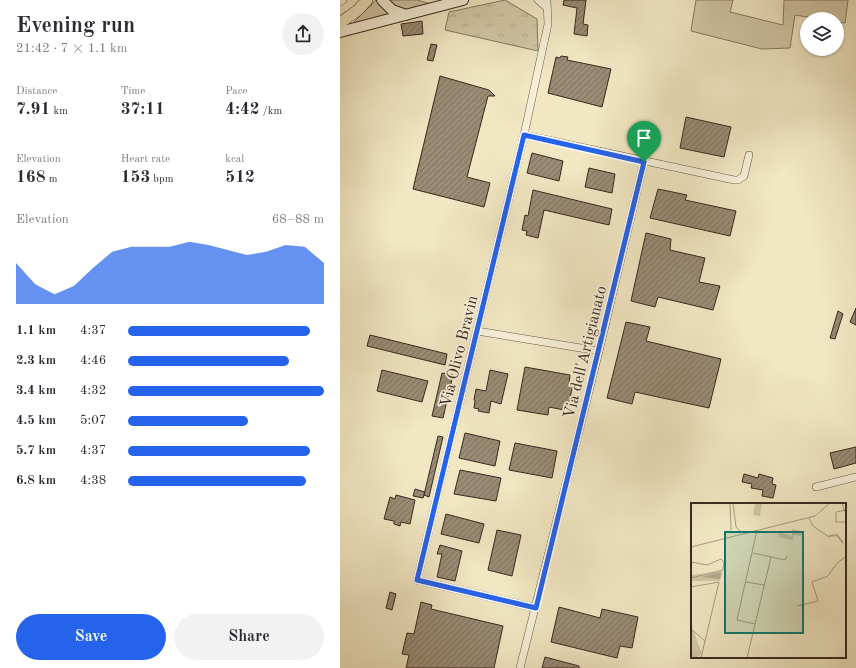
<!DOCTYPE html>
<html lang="en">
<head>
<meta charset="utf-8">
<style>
	body { margin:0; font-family:"Old Standard TT",serif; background:#f2f2f3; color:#2b2b33; height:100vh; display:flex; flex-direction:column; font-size:15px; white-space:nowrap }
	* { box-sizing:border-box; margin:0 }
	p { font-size:13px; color:#7c7c81 }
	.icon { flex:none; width:22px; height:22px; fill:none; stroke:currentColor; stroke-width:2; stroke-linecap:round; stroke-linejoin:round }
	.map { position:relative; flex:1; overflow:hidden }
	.panel { display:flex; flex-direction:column; background:#fff; width:340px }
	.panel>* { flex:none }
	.tools { position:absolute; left:460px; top:12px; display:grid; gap:8px }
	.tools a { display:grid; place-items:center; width:44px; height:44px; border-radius:50%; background:#fff; box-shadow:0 1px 3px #0004; font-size:20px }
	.pin { position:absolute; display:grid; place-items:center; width:34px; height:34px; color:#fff; margin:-41px -17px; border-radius:50% 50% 50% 0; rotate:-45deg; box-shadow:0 0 4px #0007 }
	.pin .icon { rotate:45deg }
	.round { display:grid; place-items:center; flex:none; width:42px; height:42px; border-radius:21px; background:#f2f2f3 }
	.overview { display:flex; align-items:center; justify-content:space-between; height:68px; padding:0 16px }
	h1 { font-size:22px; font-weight:800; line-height:30px }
	.metrics { display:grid; grid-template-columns:repeat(3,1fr); gap:6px; height:68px; padding:4px 16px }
	.metrics div { display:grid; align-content:center }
	.metrics b { font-size:17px; font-weight:800 }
	.metrics small { font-size:11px; font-weight:400 }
	.metrics p { font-size:11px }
	.chart { height:112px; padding:8px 16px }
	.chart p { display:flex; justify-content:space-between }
	.chart svg { width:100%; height:72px; margin-top:4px; fill:#2563eb; opacity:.7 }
	.cta { display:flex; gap:8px; margin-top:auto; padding:8px 16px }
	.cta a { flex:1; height:46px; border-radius:24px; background:#2563eb; color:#fff; font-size:16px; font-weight:800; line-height:46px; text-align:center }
	.cta a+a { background:#f2f2f3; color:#2b2b33 }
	ul { padding:0 16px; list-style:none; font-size:13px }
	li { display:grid; grid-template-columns:64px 48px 1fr; align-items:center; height:30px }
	li i { height:10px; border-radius:5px; background:#2563eb }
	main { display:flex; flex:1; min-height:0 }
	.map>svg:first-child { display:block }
</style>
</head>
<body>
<main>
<section class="panel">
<div class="overview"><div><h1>Evening run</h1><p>21:42 · 7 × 1.1 km</p></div><a class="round"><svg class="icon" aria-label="share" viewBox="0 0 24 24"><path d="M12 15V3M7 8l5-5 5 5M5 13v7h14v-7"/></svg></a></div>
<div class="metrics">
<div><p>Distance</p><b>7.91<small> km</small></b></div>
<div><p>Time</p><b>37:11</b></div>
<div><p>Pace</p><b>4:42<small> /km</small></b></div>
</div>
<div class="metrics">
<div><p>Elevation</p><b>168<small> m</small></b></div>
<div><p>Heart rate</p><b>153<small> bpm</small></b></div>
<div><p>kcal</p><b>512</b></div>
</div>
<div class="chart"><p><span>Elevation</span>68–88 m</p>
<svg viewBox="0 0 160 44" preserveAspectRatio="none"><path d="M0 44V19L10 32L20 38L30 33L40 22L50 12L60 9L70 9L80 9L90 6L100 8L110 11L120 14L130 12L140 8L150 9L160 19V44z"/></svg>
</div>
<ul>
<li><b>1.1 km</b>4:37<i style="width:93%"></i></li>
<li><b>2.3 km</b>4:46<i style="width:82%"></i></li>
<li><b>3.4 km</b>4:32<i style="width:100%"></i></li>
<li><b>4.5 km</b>5:07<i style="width:61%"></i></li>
<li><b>5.7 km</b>4:37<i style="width:93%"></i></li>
<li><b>6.8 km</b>4:38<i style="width:91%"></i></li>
</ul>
<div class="cta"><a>Save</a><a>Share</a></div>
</section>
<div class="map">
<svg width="516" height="668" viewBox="0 0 516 668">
	<defs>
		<pattern id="grass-tufts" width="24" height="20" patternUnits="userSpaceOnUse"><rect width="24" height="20" fill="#d2c7a7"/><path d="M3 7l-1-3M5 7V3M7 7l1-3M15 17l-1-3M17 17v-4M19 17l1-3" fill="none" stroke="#b5ab8f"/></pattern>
		<pattern id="building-hatch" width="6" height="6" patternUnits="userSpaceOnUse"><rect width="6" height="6" fill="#998b74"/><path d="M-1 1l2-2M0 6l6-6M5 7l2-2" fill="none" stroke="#7e725f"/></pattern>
	</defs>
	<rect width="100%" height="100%" fill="#f1e7c3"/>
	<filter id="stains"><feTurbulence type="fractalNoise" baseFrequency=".005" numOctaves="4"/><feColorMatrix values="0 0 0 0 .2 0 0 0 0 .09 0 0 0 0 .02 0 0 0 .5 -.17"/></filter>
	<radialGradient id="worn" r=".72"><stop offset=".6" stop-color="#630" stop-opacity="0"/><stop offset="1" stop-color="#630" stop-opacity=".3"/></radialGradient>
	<path fill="url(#grass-tufts)" stroke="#867862" d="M36,0L51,15L15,23L14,22Z
		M46,0H77L91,4L63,11Z
		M165,0L197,19L198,51L105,30L109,12Z"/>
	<path fill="#d2c7a7" stroke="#867862" d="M356,0H393L390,12L443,25L444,0H508L505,23L497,22V19H480L455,15L450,48L422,49L351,31Z"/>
	<path fill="url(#building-hatch)" stroke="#3a281e" d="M224,0H246L243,24L248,25L247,36L234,34L237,8L223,5Z
		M82,21L83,34L63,36L61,24Z
		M91,44L97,45L93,61L87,60Z
		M221,56L228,57L227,60L271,69L262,107L208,93L216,57L220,58Z
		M100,76L149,90L155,96H148L127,177L150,183L144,207L73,189Z
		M346,117L391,127L384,157L340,148Z
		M192,153L223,161L219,181L187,173Z
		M249,168L275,174L272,193L245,187Z
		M318,189L347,195L345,200L396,211L390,236L310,218Z
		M193,190L272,209L269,225L204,210L198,238L186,235L187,231L182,230L185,215L188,216Z
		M306,233L331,239L330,250L365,258L359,282L380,286L373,310L318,297L315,307L291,301Z
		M516,308V325L510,322Z
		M498,311L503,314L495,339L490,338Z
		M286,322L310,327L306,341L381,359L369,408L295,392L292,404L267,398Z
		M30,335L107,354L105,365L27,346Z
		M185,367L230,375L229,384H233L228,408L225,407L224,410L209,407L208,415L177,410Z
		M42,370L88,381L82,402L37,391Z
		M150,370L168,374L161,404L151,401L149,413L138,411L139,409L134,408L135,400H134L136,389L146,391Z
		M102,373L113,375L103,418L92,416Z
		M125,433L160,441L155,466L119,458Z
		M98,436L103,437L89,497L84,495Z
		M175,443L217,451L212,478L169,470Z
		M516,447V463L494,469L490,453Z
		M120,470L161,478L156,501L114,494Z
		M404,474L418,478L419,474L433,478L432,484L436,485L433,498L422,496L423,490L411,488L412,484L402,482Z
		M75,489L85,492L83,498L73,496Z
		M56,495L75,500L70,524L61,522L60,526L54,524V521L44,519L50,497L55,499Z
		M106,514L144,524L139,543L101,534Z
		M157,530L181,535L172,576L148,570Z
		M100,545L122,551L115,581L97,577L102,554H97Z
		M50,592L56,594L52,610L46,608Z
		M81,602L92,605L91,609L163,626L154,668H66L69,655L62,654L67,633L74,634Z
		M219,607L260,618L262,609L298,617L292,648L280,646L277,658L211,642Z
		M205,657L239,666V668H202Z"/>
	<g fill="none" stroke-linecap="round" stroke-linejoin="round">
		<defs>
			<path id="street" d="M198,0L207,8
				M0,2L3,0
				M184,135L394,180H398L404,176L409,155
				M137,331L259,351
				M476,487L516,477
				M196,608L77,580L184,135L208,24L207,0
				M180,668L259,351L304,162"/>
			<path id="secondary" d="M42,0L52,10L66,15
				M0,32L123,0"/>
			<path id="primary" d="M0,23L18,10L27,0"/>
		</defs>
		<use href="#street" stroke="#685847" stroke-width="8"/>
		<use href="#secondary" stroke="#3a281e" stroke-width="12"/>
		<use href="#primary" stroke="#3a281e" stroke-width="12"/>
		<use href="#street" stroke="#f6efd8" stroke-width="7"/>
		<use href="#secondary" stroke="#f6efd8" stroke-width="10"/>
		<use href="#primary" stroke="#f1e7c3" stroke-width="11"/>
	</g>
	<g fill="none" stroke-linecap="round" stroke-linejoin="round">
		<defs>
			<path id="route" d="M184,135L304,162L196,608L77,580Z"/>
		</defs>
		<use href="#route" stroke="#fff" stroke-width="8"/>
		<use href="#route" stroke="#2563eb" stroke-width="5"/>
	</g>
	<g text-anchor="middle" stroke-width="3.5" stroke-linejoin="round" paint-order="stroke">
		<g font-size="16" fill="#3a281e" stroke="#f6efd8">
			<text transform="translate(118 351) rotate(-76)" y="6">Via Olivo Bravin</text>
			<text transform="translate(244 352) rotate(-76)" y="6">Via dell'Artigianato</text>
		</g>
	</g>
	<g transform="translate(351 503)">
		<rect width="155" height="155" fill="#f1e7c3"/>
		<path d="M64,0H71L69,13L62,12ZM32,68L29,78H0V72ZM0,121L11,151L5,155H0Z" fill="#d2c7a7"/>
		<path d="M101,26L111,28L110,33L103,32L102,37L87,34L88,29L101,33Z" fill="#d2c7a7"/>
		<path d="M30,69L29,76L9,74L14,73Z" fill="#b3a68b"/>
		<path fill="none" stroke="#b3a68b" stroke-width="2" d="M138,33L146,32L152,40"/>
		<path fill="none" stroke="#a89b81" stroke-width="1" d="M39,0L40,27M42,0L45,24L51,30M151,0L155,12M155,7L145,9V19H155M118,15L122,23L138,34M0,44L124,13L139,0M62,50L94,57L96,53M0,59L16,62L30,56L33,59L32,67L0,75M55,79L73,82M0,84L28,79L10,155M106,103L127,98L121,79L137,73L147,59L155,54M64,121L46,117L66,27M0,126L14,138M56,155L80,54"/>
		<path fill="#0f766e" fill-opacity="0.15" stroke="#0f766e" stroke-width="2" d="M34,29H112V130H34Z"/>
		<rect width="155" height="155" fill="none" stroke="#3a281e" stroke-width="2"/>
	</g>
	<rect width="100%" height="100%" filter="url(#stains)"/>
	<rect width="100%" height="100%" fill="url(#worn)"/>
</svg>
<div class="tools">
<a><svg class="icon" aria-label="layers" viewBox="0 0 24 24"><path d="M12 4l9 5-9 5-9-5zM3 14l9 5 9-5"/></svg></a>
</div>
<div class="pin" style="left:304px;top:162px;background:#1e9e55"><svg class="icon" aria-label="arrive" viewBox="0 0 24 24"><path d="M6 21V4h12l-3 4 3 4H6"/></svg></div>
</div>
</main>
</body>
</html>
